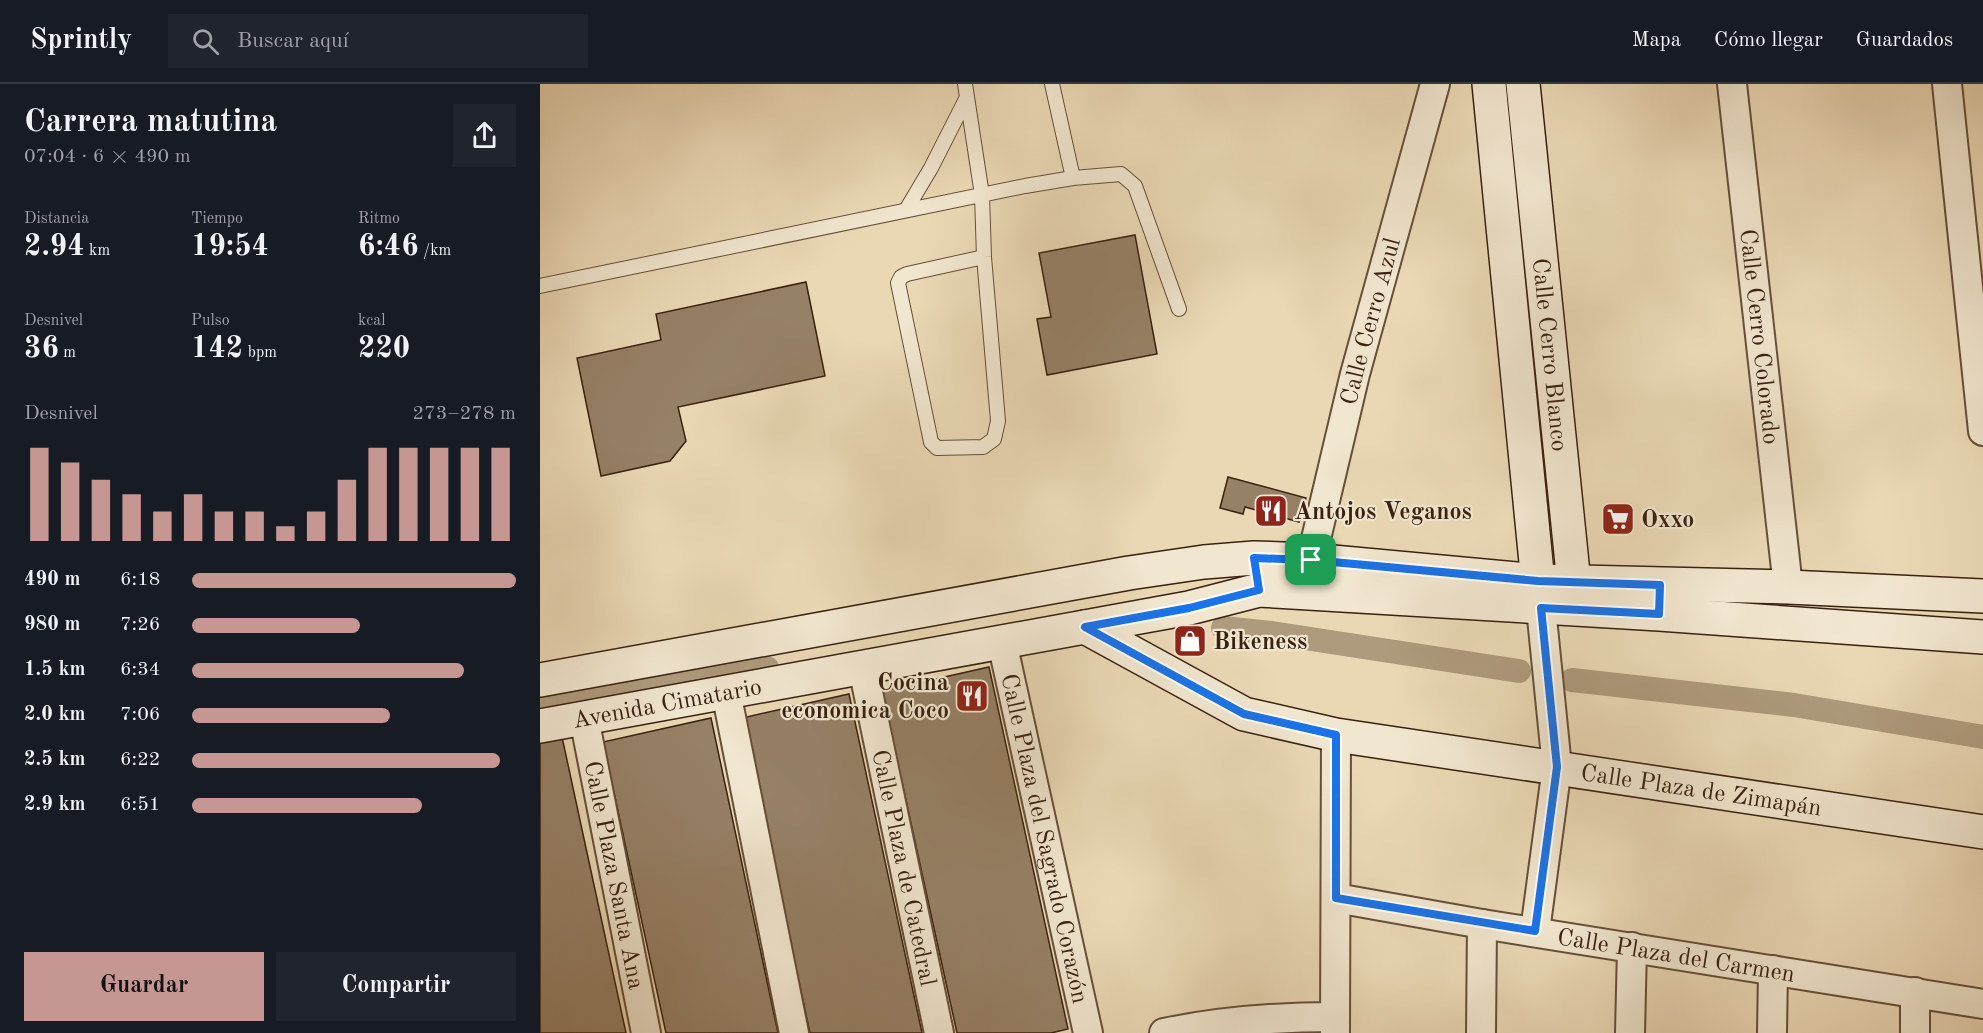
<!DOCTYPE html>
<html lang="es">
<head>
<meta charset="utf-8">
<style>
	body { margin:0; font-family:"Old Standard TT",serif; background:#20242c; color:#f1f3f6; height:100vh; display:flex; flex-direction:column; font-size:22px; white-space:nowrap }
	* { box-sizing:border-box; margin:0 }
	p { font-size:20px; color:#9ea1a6 }
	.icon { flex:none; width:33px; height:33px; fill:none; stroke:currentColor; stroke-width:2; stroke-linecap:round; stroke-linejoin:round }
	.map { position:relative; flex:1; overflow:hidden }
	.drawer { display:flex; flex-direction:column; background:#171b24; width:540px }
	.drawer>* { flex:none }
	.pin { position:absolute; display:grid; place-items:center; width:51px; height:51px; color:#fff; margin:-26px; border-radius:12px; box-shadow:0 3px 9px #0006 }
	.round { display:grid; place-items:center; flex:none; width:63px; height:63px; border-radius:0px; background:#20242c }
	.overview { display:flex; align-items:center; justify-content:space-between; height:102px; padding:0 24px }
	h1 { font-size:33px; font-weight:700; line-height:45px }
	.stats { display:grid; grid-template-columns:repeat(3,1fr); gap:9px; height:102px; padding:6px 24px }
	.stats div { display:grid; align-content:center }
	.stats b { font-size:30px; font-weight:700 }
	.stats small { font-size:16px; font-weight:400 }
	.stats p { font-size:16px }
	.chart { height:168px; padding:12px 24px }
	.chart p { display:flex; justify-content:space-between }
	.chart svg { width:100%; height:108px; margin-top:6px; stroke:#c59692; stroke-width:6 }
	.action { display:flex; gap:12px; margin-top:auto; padding:12px 24px }
	.action a { flex:1; height:69px; border-radius:0px; background:#c59692; color:#111; font-size:24px; font-weight:700; line-height:69px; text-align:center }
	.action a+a { background:#20242c; color:#f1f3f6 }
	ul { padding:0 24px; list-style:none; font-size:20px }
	li { display:grid; grid-template-columns:96px 72px 1fr; align-items:center; height:45px }
	li i { height:15px; border-radius:8px; background:#c59692 }
	header { display:flex; align-items:center; gap:36px; box-sizing:border-box; height:84px; padding:0 30px; background:#171b24; border-bottom:2px solid #363941 }
	header strong { font-size:28px }
	nav { display:flex; gap:33px; margin-inline-start:auto; font-size:21px }
	.search { width:420px; height:54px; background:#20242c; display:flex; align-items:center; gap:15px; box-sizing:border-box; padding:0 21px; border-radius:0px; color:#9ea1a6; font-size:22px }
	main { display:flex; flex:1; min-height:0 }
	.map>svg:first-child { display:block }
</style>
</head>
<body>
<header>
<strong>Sprintly</strong>
<div class="search"><svg class="icon" aria-label="search" viewBox="0 0 24 24"><circle cx="10" cy="10" r="6"/><path d="M15 15l6 6"/></svg>Buscar aquí</div>
<nav><a>Mapa</a><a>Cómo llegar</a><a>Guardados</a></nav>
</header>
<main>
<section class="drawer">
<div class="overview"><div><h1>Carrera matutina</h1><p>07:04 · 6 × 490 m</p></div><a class="round"><svg class="icon" aria-label="share" viewBox="0 0 24 24"><path d="M12 15V3M7 8l5-5 5 5M5 13v7h14v-7"/></svg></a></div>
<div class="stats">
<div><p>Distancia</p><b>2.94<small> km</small></b></div>
<div><p>Tiempo</p><b>19:54</b></div>
<div><p>Ritmo</p><b>6:46<small> /km</small></b></div>
</div>
<div class="stats">
<div><p>Desnivel</p><b>36<small> m</small></b></div>
<div><p>Pulso</p><b>142<small> bpm</small></b></div>
<div><p>kcal</p><b>220</b></div>
</div>
<div class="chart"><p><span>Desnivel</span>273–278 m</p>
<svg viewBox="0 0 160 44" preserveAspectRatio="none"><path d="M5 44V6M15 44V12M25 44V19M35 44V25M45 44V32M55 44V25M65 44V32M75 44V32M85 44V38M95 44V32M105 44V19M115 44V6M125 44V6M135 44V6M145 44V6M155 44V6"/></svg>
</div>
<ul>
<li><b>490 m</b>6:18<i style="width:100%"></i></li>
<li><b>980 m</b>7:26<i style="width:52%"></i></li>
<li><b>1.5 km</b>6:34<i style="width:84%"></i></li>
<li><b>2.0 km</b>7:06<i style="width:61%"></i></li>
<li><b>2.5 km</b>6:22<i style="width:95%"></i></li>
<li><b>2.9 km</b>6:51<i style="width:71%"></i></li>
</ul>
<div class="action"><a>Guardar</a><a>Compartir</a></div>
</section>
<div class="map">
<svg width="1443" height="949" viewBox="0 0 1443 949">
	<rect width="100%" height="100%" fill="#ead8b5"/>
	<filter id="stains"><feTurbulence type="fractalNoise" baseFrequency=".00333" numOctaves="4"/><feColorMatrix values="0 0 0 0 .2 0 0 0 0 .09 0 0 0 0 .02 0 0 0 .5 -.17"/></filter>
	<radialGradient id="worn" r=".72"><stop offset=".6" stop-color="#630" stop-opacity="0"/><stop offset="1" stop-color="#630" stop-opacity=".3"/></radialGradient>
	<g fill="none" stroke-linecap="round" stroke-linejoin="round">
		<path stroke="#ae9a7d" stroke-width="24" d="M683,544L732,549L979,587
			M1032,596L1254,621L1443,653
			M0,624L227,584"/>
	</g>
	<path fill="#968066" stroke="#3a2110" stroke-width="1.5" d="M595,151L617,270L507,291L497,235L511,233L499,169Z
		M266,198L285,292L138,323L146,357L130,377L61,392L37,274L121,256L116,230Z
		M688,393L766,414L759,438L705,423L703,430L680,424Z
		M449,583L528,945L511,949H417L342,607Z
		M309,610L382,949H270L202,634Z
		M171,634L238,949H126L63,658Z
		M22,653L86,949H0V658Z"/>
	<g fill="none" stroke-linecap="round" stroke-linejoin="round">
		<defs>
			<path id="lane" d="M425,0L442,111L444,173L458,337L454,355L443,363L397,364L391,358L358,199L361,193L367,190L444,173
				M512,0L533,94
				M366,126L391,84L427,13
				M0,202L485,102L533,94L581,90L595,102L639,225"/>
			<g id="street">
				<path id="s1" d="M1192,0L1248,503"/>
				<path d="M1407,0L1443,347"/>
				<path id="s2" d="M771,476L815,290L895,0"/>
				<path id="s3" d="M462,558L548,949"/>
				<path id="s4" d="M323,584L399,949"/>
				<path d="M186,608L254,949"/>
				<path id="s5" d="M44,634L106,949"/>
				<path id="s6" d="M796,814L942,840L1443,920"/>
				<path d="M995,847L1017,683L1001,524"/>
				<path d="M624,949C681,937 737,933 795,933"/>
				<path d="M795,949L796,651"/>
				<path d="M941,949L942,840"/>
				<path d="M1090,949L1092,863"/>
				<path d="M1232,949L1233,886"/>
				<path d="M1375,949V908"/>
			</g>
			<g id="secondary">
				<path d="M949,0L1000,519"/>
				<path id="s7" d="M983,0L1034,499L1017,512"/>
				<path id="s8" d="M545,543L704,630L796,651L1443,748"/>
				<path d="M0,596L589,489L664,478L714,474L771,476L998,497L1248,503L1443,512"/>
				<path id="s9" d="M0,642L649,524L719,506L1119,530L1443,553"/>
			</g>
		</defs>
		<use href="#lane" stroke="#664f39" stroke-width="16"/>
		<use href="#street" stroke="#664f39" stroke-width="32"/>
		<use href="#secondary" stroke="#3a2110" stroke-width="36"/>
		<use href="#lane" stroke="#f1e6cf" stroke-width="14"/>
		<use href="#street" stroke="#f1e6cf" stroke-width="28"/>
		<use href="#secondary" stroke="#f1e6cf" stroke-width="33"/>
	</g>
	<g fill="none" stroke-linecap="round" stroke-linejoin="round">
		<defs>
			<path id="route" d="M714,474L771,476L998,497L1120,501L1119,530L1001,524L1017,683L995,847L796,814V651L704,630L545,543L649,524L719,506Z"/>
		</defs>
		<use href="#route" stroke="#fff" stroke-width="12"/>
		<use href="#route" stroke="#1a73e8" stroke-width="8"/>
	</g>
	<defs>
		<symbol id="restaurant-square" viewBox="-11 -11 22 22"><rect x="-9" y="-9" width="18" height="18" rx="4" fill="#8f2418" stroke="#f1e6cf"/><path d="M-5-6h1v4h1v-4h1v4h1v-4h1v5L-1.5 .5V6h-2V.5L-5-1ZM5-6V6H3V1.5H1.5Q1.5-4 5-6Z" fill="#fff"/></symbol>
		<symbol id="supermarket-square" viewBox="-11 -11 22 22"><rect x="-9" y="-9" width="18" height="18" rx="4" fill="#8f2418" stroke="#f1e6cf"/><path d="M-6-5.5h2.5l.6 2H6L4.5 2H-2.5L-4.4-4H-6ZM-1.5 3.2a1.3 1.3 0 1 0 .1 0ZM3 3.2a1.3 1.3 0 1 0 .1 0Z" fill="#fff"/></symbol>
		<symbol id="shop-square" viewBox="-11 -11 22 22"><rect x="-9" y="-9" width="18" height="18" rx="4" fill="#8f2418" stroke="#f1e6cf"/><path d="M-5-2.5h2.3a2.7 3.5 0 0 1 5.4 0H5L5.5 6h-11ZM-1.5-2.5h3a1.5 2.3 0 0 0-3 0Z" fill="#fff"/></symbol>
	</defs>
	<g fill-rule="evenodd">
		<use href="#restaurant-square" x="712" y="408" width="38" height="38"/>
		<use href="#supermarket-square" x="1059" y="416" width="38" height="38"/>
		<use href="#shop-square" x="631" y="538" width="38" height="38"/>
		<use href="#restaurant-square" x="413" y="593" width="38" height="38"/>
	</g>
	<g text-anchor="middle" stroke-width="4.5" stroke-linejoin="round" paint-order="stroke">
		<g font-size="24" fill="#3a2110" stroke="#f1e6cf">
			<text dy="8" stroke="none"><textPath href="#s2" startOffset="246">Calle Cerro Azul</textPath></text>
			<text dy="8" stroke="none"><textPath href="#s1" startOffset="254">Calle Cerro Colorado</textPath></text>
			<text dy="8" stroke="none"><textPath href="#s7" startOffset="272">Calle Cerro Blanco</textPath></text>
			<text dy="8" stroke="none"><textPath href="#s9" startOffset="129">Avenida Cimatario</textPath></text>
			<text dy="8" stroke="none"><textPath href="#s8" startOffset="645">Calle Plaza de Zimapán</textPath></text>
			<text dy="8" stroke="none"><textPath href="#s3" startOffset="201">Calle Plaza del Sagrado Corazón</textPath></text>
			<text dy="8" stroke="none"><textPath href="#s4" startOffset="204">Calle Plaza de Catedral</textPath></text>
			<text dy="8" stroke="none"><textPath href="#s5" startOffset="160">Calle Plaza Santa Ana</textPath></text>
			<text dy="8" stroke="none"><textPath href="#s6" startOffset="345">Calle Plaza del Carmen</textPath></text>
		</g>
		<g font-size="24" font-weight="bold" fill="#3a2110" stroke="#f1e6cf" text-anchor="start">
			<text x="754" y="435">Antojos Veganos</text>
			<text x="1101" y="443">Oxxo</text>
			<text x="673" y="565">Bikeness</text>
			<text x="409" y="606" text-anchor="end">Cocina<tspan x="409" dy="28">economica Coco</tspan></text>
		</g>
	</g>
	<rect width="100%" height="100%" filter="url(#stains)"/>
	<rect width="100%" height="100%" fill="url(#worn)"/>
</svg>
<div class="pin" style="left:771px;top:476px;background:#1e9e55"><svg class="icon" aria-label="arrive" viewBox="0 0 24 24"><path d="M6 21V4h12l-3 4 3 4H6"/></svg></div>
</div>
</main>
</body>
</html>
